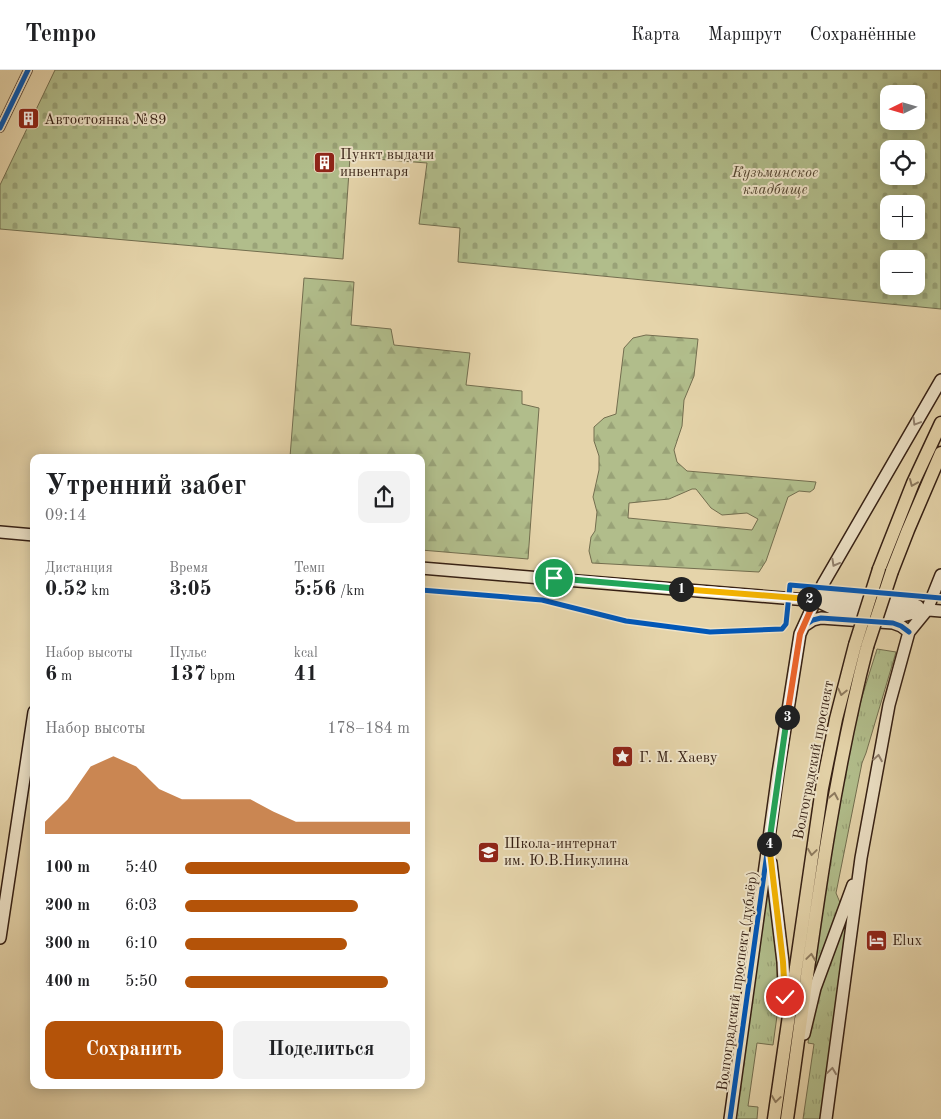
<!DOCTYPE html>
<html lang="ru">
<head>
<meta charset="utf-8">
<style>
	body { margin:0; font-family:"Old Standard TT",serif; background:#f2f2f2; color:#202124; height:100vh; display:flex; flex-direction:column; font-size:19px; white-space:nowrap }
	* { box-sizing:border-box; margin:0 }
	p { font-size:16px; color:#757577 }
	.icon { flex:none; width:28px; height:28px; fill:none; stroke:currentColor; stroke-width:2; stroke-linecap:round; stroke-linejoin:round }
	.map { position:relative; flex:1; overflow:hidden }
	.drawer { position:absolute; left:30px; top:384px; width:395px; height:635px; display:flex; flex-direction:column; background:#fff; border-radius:10px; box-shadow:0 2px 12px #0003 }
	.drawer>* { flex:none }
	.needle { width:32px; rotate:265deg }
	.tools { position:absolute; left:880px; top:15px; display:grid; gap:10px }
	.tools a { display:grid; place-items:center; width:45px; height:45px; border-radius:10px; background:#fff; box-shadow:0 2px 12px #0003; font-size:25px }
	.pin { position:absolute; display:grid; place-items:center; width:42px; height:42px; color:#fff; margin:-21px; border:2px solid #fff; border-radius:50%; box-shadow:0 1px 5px #0007 }
	.km { position:absolute; width:25px; height:25px; margin:-12px; border-radius:50%; background:#222; color:#fff; font-size:14px; line-height:25px; text-align:center }
	.round { display:grid; place-items:center; flex:none; width:52px; height:52px; border-radius:10px; background:#f2f2f2 }
	.headline { display:flex; align-items:center; justify-content:space-between; height:85px; padding:0 15px }
	h1 { font-size:28px; font-weight:800; line-height:38px }
	.figures { display:grid; grid-template-columns:repeat(3,1fr); gap:8px; height:85px; padding:5px 15px }
	.figures div { display:grid; align-content:center }
	.figures b { font-size:21px; font-weight:800 }
	.figures small { font-size:14px; font-weight:400 }
	.figures p { font-size:14px }
	.chart { height:140px; padding:10px 15px }
	.chart p { display:flex; justify-content:space-between }
	.chart svg { width:100%; height:90px; margin-top:5px; fill:#b45309; opacity:.7 }
	.button { display:flex; gap:10px; margin-top:auto; padding:10px 15px }
	.button a { flex:1; height:58px; border-radius:10px; background:#b45309; color:#fff; font-size:20px; font-weight:800; line-height:58px; text-align:center }
	.button a+a { background:#f2f2f2; color:#202124 }
	ul { padding:0 15px; list-style:none; font-size:16px }
	li { display:grid; grid-template-columns:80px 60px 1fr; align-items:center; height:38px }
	li i { height:12px; border-radius:6px; background:#b45309 }
	header { display:flex; align-items:center; gap:30px; box-sizing:border-box; height:70px; padding:0 25px; background:#fff; border-bottom:1px solid #e0e0e0 }
	header strong { font-size:24px }
	nav { display:flex; gap:28px; margin-inline-start:auto; font-size:18px }
	.map>svg:first-child { display:block }
</style>
</head>
<body>
<header>
<strong>Tempo</strong>
<nav><a>Карта</a><a>Маршрут</a><a>Сохранённые</a></nav>
</header>
<div class="map">
<svg width="941" height="1049" viewBox="0 0 941 1049">
	<defs>
		<pattern id="grass-tufts" width="24" height="20" patternUnits="userSpaceOnUse" patternTransform="scale(1.25)"><rect width="24" height="20" fill="#b1bd8b"/><path d="M3 7l-1-3M5 7V3M7 7l1-3M15 17l-1-3M17 17v-4M19 17l1-3" fill="none" stroke="#99a277"/></pattern>
		<pattern id="forest-firs" width="22" height="20" patternUnits="userSpaceOnUse" patternTransform="scale(1.25)"><rect width="22" height="20" fill="#b1bd8b"/><path d="M5 1l3.5 6h-7zM16 11l3.5 6h-7z" fill="#99a277"/></pattern>
		<pattern id="cemetery-stones" width="16" height="16" patternUnits="userSpaceOnUse" patternTransform="scale(1.25)"><rect width="16" height="16" fill="#b1bd8b"/><path d="M2 7V4a2 2 0 0 1 4 0v3zM10 15v-3a2 2 0 0 1 4 0v3z" fill="#99a277"/></pattern>
	</defs>
	<rect width="100%" height="100%" fill="#e5d4aa"/>
	<filter id="stains"><feTurbulence type="fractalNoise" baseFrequency=".004" numOctaves="4"/><feColorMatrix values="0 0 0 0 .2 0 0 0 0 .09 0 0 0 0 .02 0 0 0 .5 -.17"/></filter>
	<radialGradient id="worn" r=".72"><stop offset=".6" stop-color="#630" stop-opacity="0"/><stop offset="1" stop-color="#630" stop-opacity=".3"/></radialGradient>
	<path fill="url(#grass-tufts)" stroke="#736e4f" d="M877,579L896,582L866,683L862,693L836,823L841,835L813,910H811L843,704L861,630Z
		M771,825L781,917L773,975L757,973L748,1036L758,1037L757,1049H734L765,827Z
		M851,836L821,1049H803L814,974L808,973L814,930Z"/>
	<path fill="url(#forest-firs)" stroke="#736e4f" fill-rule="evenodd" d="M304,208L354,212L351,255L391,259L394,275L470,283L466,315L522,321V334L539,338L528,489L421,480V388L290,387Z
		M646,265L698,269L694,306L684,330L682,356L674,380L677,392L687,401L816,412L814,419L810,422L799,421L788,427L766,491L759,502L592,493L589,481L591,467L595,461L597,442L593,427L599,400V386L594,371V357L604,348L616,344L624,278L633,268ZM692,419H696L711,438L722,445L747,443L758,449L752,460L628,448L629,433L669,429Z"/>
	<path fill="url(#cemetery-stones)" stroke="#736e4f" fill-rule="evenodd" d="M55,0H941V239L458,192L460,158L419,154L427,93L350,87L343,189L0,159V115ZM889,24H916V51H889ZM889,79H916V106H889ZM889,134H916V161H889ZM889,189H916V216H889Z"/>
	<g fill="none" stroke-linecap="round" stroke-linejoin="round">
		<defs>
			<path id="street" d="M0,58L28,0"/>
			<path id="secondary" d="M0,462L34,465
				M421,498L941,541
				M824,527L841,523L902,529L918,536
				M821,533L838,541L898,547L918,542
				M804,556L813,550L821,548L893,553L901,556L909,562
				M771,793L783,892L785,941
				M0,868L34,642
				M804,964L815,918L853,815
				M730,1049L778,703L800,564L823,514L941,310
				M826,1049L861,788L889,635L909,562L927,540L941,505"/>
			<path id="primary" d="M879,499L913,413L941,353
				M892,501L908,460L941,383
				M774,1049L822,718L836,649L855,575
				M787,1049C810,891 827,732 867,577"/>
		</defs>
		<use href="#street" stroke="#614c39" stroke-width="10"/>
		<use href="#secondary" stroke="#351f13" stroke-width="14"/>
		<use href="#primary" stroke="#351f13" stroke-width="15"/>
		<use href="#street" stroke="#eee3c8" stroke-width="8"/>
		<use href="#secondary" stroke="#eee3c8" stroke-width="11"/>
		<use href="#primary" stroke="#e5d4aa" stroke-width="12"/>
		<defs>
			<path id="primary-bridge" d="M855,575L879,499
				M867,577L892,501"/>
		</defs>
		<use href="#primary-bridge" stroke="#351f13" stroke-width="15" stroke-linecap="butt"/>
		<use href="#primary-bridge" stroke="#e5d4aa" stroke-width="12"/>
		<defs>
			<path id="cycleway" d="M0,58L28,0
				M421,520L542,530L626,551L710,562L782,559L786,554L790,515L941,528
				M804,556L813,550L821,548L893,553L901,556L909,562
				M730,1049L768,776"/>
		</defs>
		<use href="#cycleway" stroke="#eee3c8" stroke-width="8"/>
		<use href="#cycleway" stroke="#0057b8" stroke-width="5"/>
	</g>
	<defs><path id="oneway-chevron" d="M-2-3.5L2.5 0L-2 3.5" fill="none" stroke-width="1.6" stroke-linecap="round" stroke-linejoin="round" transform="scale(1.25)"/></defs>
	<g stroke="#92816e">
		<use href="#oneway-chevron" transform="translate(916 352) rotate(121)"/>
		<use href="#oneway-chevron" transform="translate(835 493) rotate(119)"/>
		<use href="#oneway-chevron" transform="translate(878 688) rotate(-80)"/>
		<use href="#oneway-chevron" transform="translate(832 1001) rotate(-82)"/>
	</g>
	<g stroke="#8d7a5e">
		<use href="#oneway-chevron" transform="translate(913 413) rotate(113)"/>
		<use href="#oneway-chevron" transform="translate(842 622) rotate(103)"/>
		<use href="#oneway-chevron" transform="translate(834 726) rotate(-79)"/>
		<use href="#oneway-chevron" transform="translate(812 782) rotate(98)"/>
		<use href="#oneway-chevron" transform="translate(811 887) rotate(-82)"/>
		<use href="#oneway-chevron" transform="translate(776 1029) rotate(98)"/>
	</g>
	<g fill="none" stroke-linecap="round" stroke-linejoin="round">
		<defs>
			<path id="split-1" d="M554,508L681,519"/>
			<path id="split-2" d="M681,519L809,529"/>
			<path id="split-3" d="M787,647L800,564L815,530L809,529"/>
			<path id="split-4" d="M769,774L787,647"/>
			<path id="split-5" d="M769,774L783,892L785,927"/>
		</defs>
		<use href="#split-1" stroke="#fff" stroke-width="10"/>
		<use href="#split-2" stroke="#fff" stroke-width="10"/>
		<use href="#split-3" stroke="#fff" stroke-width="10"/>
		<use href="#split-4" stroke="#fff" stroke-width="10"/>
		<use href="#split-5" stroke="#fff" stroke-width="10"/>
		<use href="#split-1" stroke="#22a559" stroke-width="6"/>
		<use href="#split-2" stroke="#f5b400" stroke-width="6"/>
		<use href="#split-3" stroke="#f0652b" stroke-width="6"/>
		<use href="#split-4" stroke="#22a559" stroke-width="6"/>
		<use href="#split-5" stroke="#f5b400" stroke-width="6"/>
	</g>
	<defs>
		<symbol id="building-square" viewBox="-11 -11 22 22"><rect x="-9" y="-9" width="18" height="18" rx="4" fill="#8f2418" stroke="#eee3c8"/><path d="M-4-6H4V6H1V3H-1V6H-4ZM-2.5-4.3h1.7v1.8h-1.7ZM.8-4.3h1.7v1.8H.8ZM-2.5-1h1.7V.8h-1.7ZM.8-1h1.7V.8H.8Z" fill="#fff"/></symbol>
		<symbol id="sight-square" viewBox="-11 -11 22 22"><rect x="-9" y="-9" width="18" height="18" rx="4" fill="#8f2418" stroke="#eee3c8"/><path d="M0-6L1.8-2.2L6-1.7L2.9 1.2L3.7 5.4L0 3.3L-3.7 5.4L-2.9 1.2L-6-1.7L-1.8-2.2Z" fill="#fff"/></symbol>
		<symbol id="school-square" viewBox="-11 -11 22 22"><rect x="-9" y="-9" width="18" height="18" rx="4" fill="#8f2418" stroke="#eee3c8"/><path d="M0-5L7-2L0 1L-7-2ZM-4 1L0 2.5L4 1V4Q0 6-4 4Z" fill="#fff"/></symbol>
		<symbol id="hotel-square" viewBox="-11 -11 22 22"><rect x="-9" y="-9" width="18" height="18" rx="4" fill="#8f2418" stroke="#eee3c8"/><path d="M-6-4.5h1.5V1H6V5H4.5V3h-9V5H-6ZM-4 0a1.8 1.8 0 1 1 3.6 0ZM.5 0V-2.5h3Q6-2.5 6 0Z" fill="#fff"/></symbol>
	</defs>
	<g fill-rule="evenodd">
		<use href="#building-square" x="16" y="36" width="25" height="25"/>
		<use href="#building-square" x="312" y="80" width="25" height="25"/>
		<use href="#sight-square" x="610" y="674" width="25" height="25"/>
		<use href="#school-square" x="476" y="770" width="25" height="25"/>
		<use href="#hotel-square" x="864" y="858" width="25" height="25"/>
	</g>
	<g text-anchor="middle" stroke-width="4" stroke-linejoin="round" paint-order="stroke">
		<g font-size="15" fill="#351f13" stroke="#eee3c8" text-anchor="start">
			<text x="44" y="54">Автостоянка №89</text>
			<text x="340" y="89">Пункт выдачи<tspan x="340" dy="17">инвентаря</tspan></text>
			<text x="639" y="692">Г. М. Хаеву</text>
			<text x="504" y="778">Школа-интернат<tspan x="504" dy="17">им. Ю.В.Никулина</tspan></text>
			<text x="892" y="875">Elux</text>
		</g>
		<g font-size="15" font-style="italic" fill="#544631" stroke="#eee3c8">
			<text x="775" y="107">Кузьминское<tspan x="775" dy="17">кладбище</tspan></text>
		</g>
		<g font-size="15" fill="#351f13" stroke="#eee3c8">
			<text transform="translate(813 690) rotate(-79)" y="5">Волгоградский проспект</text>
			<text transform="translate(737 911) rotate(-82)" y="5">Волгоградский проспект (дублёр)</text>
		</g>
	</g>
	<rect width="100%" height="100%" filter="url(#stains)"/>
	<rect width="100%" height="100%" fill="url(#worn)"/>
</svg>
<div class="tools">
<a><svg class="needle" viewBox="-14 -14 28 28"><path d="M0-13l5 13h-10z" fill="#e53935"/><path d="M0 13l5-13h-10z" fill="#757577"/></svg></a>
<a><svg class="icon" aria-label="locate" viewBox="0 0 24 24"><circle cx="12" cy="12" r="6"/><path d="M12 2v4M12 18v4M2 12h4M18 12h4"/></svg></a>
<a>+</a>
<a>−</a>
</div>
<div class="pin" style="left:554px;top:508px;background:#1e9e55"><svg class="icon" aria-label="arrive" viewBox="0 0 24 24"><path d="M6 21V4h12l-3 4 3 4H6"/></svg></div>
<div class="pin" style="left:785px;top:927px;background:#d93025"><svg class="icon" aria-label="check" viewBox="0 0 24 24"><path d="M5 12l5 5 9-10"/></svg></div>
<b class="km" style="left:681px;top:519px">1</b>
<b class="km" style="left:809px;top:529px">2</b>
<b class="km" style="left:787px;top:647px">3</b>
<b class="km" style="left:769px;top:774px">4</b>
<section class="drawer">
<div class="headline"><div><h1>Утренний забег</h1><p>09:14</p></div><a class="round"><svg class="icon" aria-label="share" viewBox="0 0 24 24"><path d="M12 15V3M7 8l5-5 5 5M5 13v7h14v-7"/></svg></a></div>
<div class="figures">
<div><p>Дистанция</p><b>0.52<small> km</small></b></div>
<div><p>Время</p><b>3:05</b></div>
<div><p>Темп</p><b>5:56<small> /km</small></b></div>
</div>
<div class="figures">
<div><p>Набор высоты</p><b>6<small> m</small></b></div>
<div><p>Пульс</p><b>137<small> bpm</small></b></div>
<div><p>kcal</p><b>41</b></div>
</div>
<div class="chart"><p><span>Набор высоты</span>178–184 m</p>
<svg viewBox="0 0 160 44" preserveAspectRatio="none"><path d="M0 44V38L10 27L20 11L30 6L40 11L50 22L60 27L70 27L80 27L90 27L100 33L110 38L120 38L130 38L140 38L150 38L160 38V44z"/></svg>
</div>
<ul>
<li><b>100 m</b>5:40<i style="width:100%"></i></li>
<li><b>200 m</b>6:03<i style="width:77%"></i></li>
<li><b>300 m</b>6:10<i style="width:72%"></i></li>
<li><b>400 m</b>5:50<i style="width:90%"></i></li>
</ul>
<div class="button"><a>Сохранить</a><a>Поделиться</a></div>
</section>
</div>
</body>
</html>
